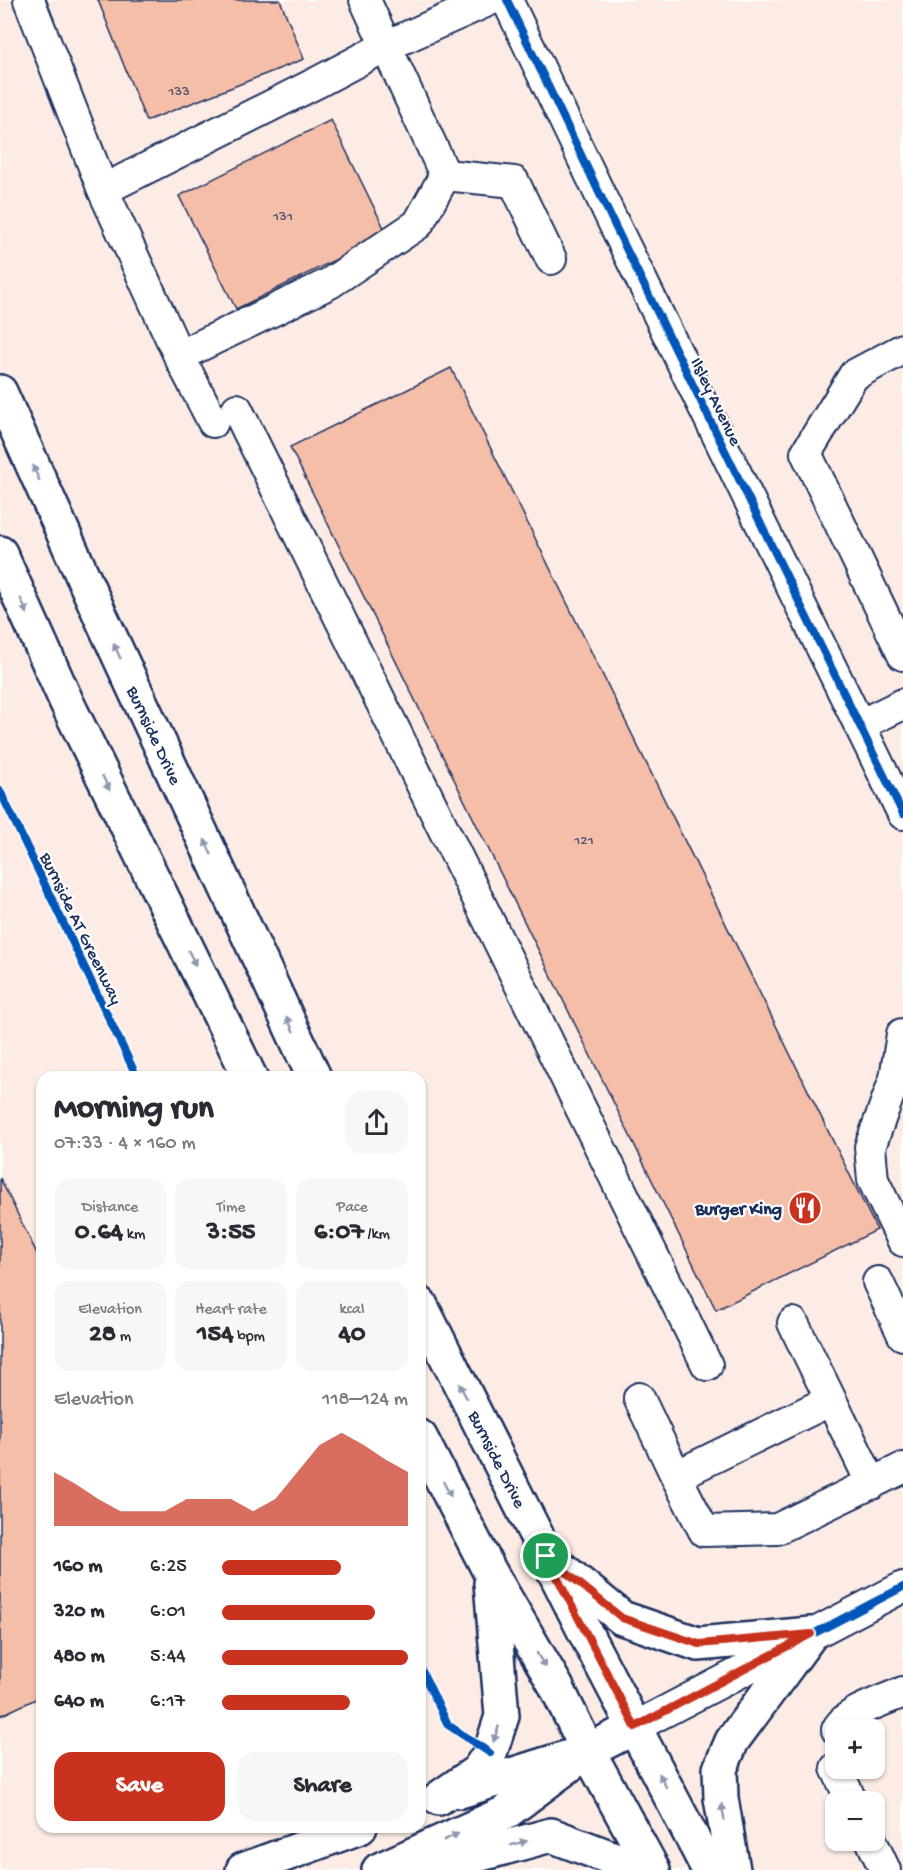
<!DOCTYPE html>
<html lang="en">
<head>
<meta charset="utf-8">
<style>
	body { margin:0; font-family:"Gochi Hand",sans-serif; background:#f7f7f7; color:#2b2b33; height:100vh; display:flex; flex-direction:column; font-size:22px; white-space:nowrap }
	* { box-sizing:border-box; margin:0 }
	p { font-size:20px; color:#7c7c81 }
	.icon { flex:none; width:33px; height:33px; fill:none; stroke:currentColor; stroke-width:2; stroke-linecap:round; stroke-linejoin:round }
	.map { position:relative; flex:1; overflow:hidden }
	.panel { position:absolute; left:36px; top:1071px; width:390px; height:762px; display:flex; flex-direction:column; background:#fff; border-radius:18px; box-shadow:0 2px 4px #0004 }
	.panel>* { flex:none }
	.fabs { position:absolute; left:825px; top:1719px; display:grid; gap:12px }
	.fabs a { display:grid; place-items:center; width:60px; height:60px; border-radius:12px; background:#fff; box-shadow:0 2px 4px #0004; font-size:30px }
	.pin { position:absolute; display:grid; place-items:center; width:51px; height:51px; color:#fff; margin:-26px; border:3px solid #fff; border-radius:50%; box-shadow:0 2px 6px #0007 }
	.round { display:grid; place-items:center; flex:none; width:63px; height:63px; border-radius:18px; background:#f7f7f7 }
	.head { display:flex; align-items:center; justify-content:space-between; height:102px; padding:0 18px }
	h1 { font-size:33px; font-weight:700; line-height:45px }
	.metrics { display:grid; grid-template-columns:repeat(3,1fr); gap:9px; height:102px; padding:6px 18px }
	.metrics div { display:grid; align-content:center; border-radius:15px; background:#f7f7f7; text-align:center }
	.metrics b { font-size:26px; font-weight:700 }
	.metrics small { font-size:16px; font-weight:400 }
	.metrics p { font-size:16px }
	.chart { height:168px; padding:12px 18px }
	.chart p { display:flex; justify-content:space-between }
	.chart svg { width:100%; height:108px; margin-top:6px; fill:#c8321e; opacity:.7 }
	.action { display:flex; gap:12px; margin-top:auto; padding:12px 18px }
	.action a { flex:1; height:69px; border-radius:18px; background:#c8321e; color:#fff; font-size:24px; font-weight:700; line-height:69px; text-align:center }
	.action a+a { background:#f7f7f7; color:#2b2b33 }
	ul { padding:0 18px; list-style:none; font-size:20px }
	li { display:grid; grid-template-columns:96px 72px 1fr; align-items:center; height:45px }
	li i { height:15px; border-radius:8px; background:#c8321e }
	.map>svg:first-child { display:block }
</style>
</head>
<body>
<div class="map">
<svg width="903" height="1870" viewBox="0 0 903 1870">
	<rect width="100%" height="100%" fill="#fff"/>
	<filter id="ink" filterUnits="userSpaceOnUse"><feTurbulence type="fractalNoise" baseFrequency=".0167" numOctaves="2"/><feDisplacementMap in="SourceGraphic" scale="12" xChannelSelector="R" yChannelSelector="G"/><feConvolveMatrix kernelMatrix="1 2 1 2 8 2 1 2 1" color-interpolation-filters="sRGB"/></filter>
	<g filter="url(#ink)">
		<path fill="#fcece5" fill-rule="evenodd" d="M0,0H903V1870H0ZM42,1077H420V1827H42ZM836,1730H874V1768H836ZM836,1802H874V1840H836Z"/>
		<path fill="#f5bea9" stroke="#1b2f5e" stroke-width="1.5" d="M98,0H280L304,59L146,121Z
			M331,120L387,234L236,309L179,196Z
			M451,368L877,1230L716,1310L290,447Z
			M0,1178L42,1264V1696L0,1716Z"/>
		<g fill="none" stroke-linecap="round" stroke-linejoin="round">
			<defs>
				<path id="minor" d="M29,0L103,190L179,356L213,422
					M365,0L445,175L514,182L551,259
					M507,0L616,228L903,814
					M103,190L318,82L386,46L490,0
					M903,349L854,375L806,453L903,655
					M179,356L330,283L418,224L445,175
					M237,409L707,1365
					M860,725L903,704
					M902,1034L895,1078L870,1147L873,1180L903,1241
					M878,1282L903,1335
					M639,1398L676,1476L831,1400L793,1323
					M831,1400L872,1484
					M676,1476L704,1531L777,1529L903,1468
					M635,1727L903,1587
					M837,1730C844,1712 886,1700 903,1692
					M836,1768L852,1802
					M871,1840L885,1870"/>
				<path id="major" d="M0,392L102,619L314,1077
					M0,553L67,703L250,1077
					M420,1304L591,1644L709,1870
					M420,1437L490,1572L556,1686L588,1751L653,1870
					M557,1565L622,1618L698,1644L811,1634
					M460,1791L588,1751L635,1727
					M439,1798L478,1771L490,1753L502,1716L491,1583
					M243,1870L360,1827
					M379,1870L505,1813L588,1751
					M422,1870L551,1835L625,1863L631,1870
					M733,1870L721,1798L720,1769L732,1741L811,1634"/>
			</defs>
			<use href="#minor" stroke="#1b2f5e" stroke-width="34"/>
			<use href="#major" stroke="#1b2f5e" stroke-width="38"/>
			<use href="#minor" stroke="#fff" stroke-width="30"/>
			<use href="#major" stroke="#fff" stroke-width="33"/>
			<defs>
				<path id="cycleway" d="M507,0L616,228L903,814
					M0,791L137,1077
					M420,1667L448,1725L490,1753
					M635,1727L903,1587"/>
			</defs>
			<use href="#cycleway" stroke="#fff" stroke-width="11"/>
			<use href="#cycleway" stroke="#0057b8" stroke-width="8"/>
		</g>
		<defs><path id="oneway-solid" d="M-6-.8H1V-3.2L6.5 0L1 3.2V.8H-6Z" transform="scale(1.5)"/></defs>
		<g fill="#8d97ae">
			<use href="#oneway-solid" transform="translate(36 473) rotate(-114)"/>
			<use href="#oneway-solid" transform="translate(24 606) rotate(66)"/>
			<use href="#oneway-solid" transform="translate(117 651) rotate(-115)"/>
			<use href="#oneway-solid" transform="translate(106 783) rotate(64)"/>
			<use href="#oneway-solid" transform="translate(208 847) rotate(-115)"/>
			<use href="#oneway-solid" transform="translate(192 958) rotate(64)"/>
			<use href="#oneway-solid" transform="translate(290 1024) rotate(-115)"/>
			<use href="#oneway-solid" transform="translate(463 1391) rotate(-117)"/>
			<use href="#oneway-solid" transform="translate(447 1489) rotate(63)"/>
			<use href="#oneway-solid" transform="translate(541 1660) rotate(60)"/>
			<use href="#oneway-solid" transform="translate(496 1734) rotate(109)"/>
			<use href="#oneway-solid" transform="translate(663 1781) rotate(-117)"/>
			<use href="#oneway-solid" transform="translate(723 1812) rotate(-99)"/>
			<use href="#oneway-solid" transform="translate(451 1837) rotate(-24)"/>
			<use href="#oneway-solid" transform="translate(519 1843) rotate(-15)"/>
		</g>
	</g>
	<g fill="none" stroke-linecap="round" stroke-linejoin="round" filter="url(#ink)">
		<defs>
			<path id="route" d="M546,1556L622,1618L699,1644L811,1634L635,1727Z"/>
		</defs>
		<use href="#route" stroke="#fff" stroke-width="12"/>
		<use href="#route" stroke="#c8321e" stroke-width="8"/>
	</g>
	<defs>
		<symbol id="restaurant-disc" viewBox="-11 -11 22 22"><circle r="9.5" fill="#c8321e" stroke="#fff"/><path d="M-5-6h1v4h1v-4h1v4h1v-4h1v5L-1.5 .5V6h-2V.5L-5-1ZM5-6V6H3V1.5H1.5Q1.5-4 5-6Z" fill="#fff"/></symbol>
	</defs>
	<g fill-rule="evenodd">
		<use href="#restaurant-disc" x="786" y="1189" width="38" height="38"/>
	</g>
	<g text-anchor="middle" stroke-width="4.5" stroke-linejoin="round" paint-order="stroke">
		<g font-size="15" fill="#525371">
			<text x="179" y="95">133</text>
			<text x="283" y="220">131</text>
			<text x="584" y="844">121</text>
		</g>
		<g font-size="18" fill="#1b2f5e" stroke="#fff">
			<text transform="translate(717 401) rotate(64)" y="6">Ilsley Avenue</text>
			<text transform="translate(155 735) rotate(65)" y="6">Burnside Drive</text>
			<text transform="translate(82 928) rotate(64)" y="6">Burnside AT Greenway</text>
			<text transform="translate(498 1459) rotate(63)" y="6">Burnside Drive</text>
		</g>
		<g font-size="18" font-weight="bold" fill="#1b2f5e" stroke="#fff" text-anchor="end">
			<text x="782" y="1214">Burger King</text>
		</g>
	</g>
</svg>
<div class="fabs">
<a>+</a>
<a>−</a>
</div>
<div class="pin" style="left:546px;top:1556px;background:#1e9e55"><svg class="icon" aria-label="arrive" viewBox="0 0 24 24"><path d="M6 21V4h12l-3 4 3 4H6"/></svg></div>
<section class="panel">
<div class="head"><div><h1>Morning run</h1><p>07:33 · 4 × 160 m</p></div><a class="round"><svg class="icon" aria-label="share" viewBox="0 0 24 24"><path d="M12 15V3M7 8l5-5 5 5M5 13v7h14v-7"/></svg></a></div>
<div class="metrics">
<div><p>Distance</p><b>0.64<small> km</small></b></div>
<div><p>Time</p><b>3:55</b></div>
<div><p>Pace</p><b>6:07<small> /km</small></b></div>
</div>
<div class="metrics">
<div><p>Elevation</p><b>28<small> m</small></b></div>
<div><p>Heart rate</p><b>154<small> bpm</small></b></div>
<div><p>kcal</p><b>40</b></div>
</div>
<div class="chart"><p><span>Elevation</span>118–124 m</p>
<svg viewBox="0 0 160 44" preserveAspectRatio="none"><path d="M0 44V22L10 27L20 33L30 38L40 38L50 38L60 33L70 33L80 33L90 38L100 33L110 22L120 11L130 6L140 11L150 17L160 22V44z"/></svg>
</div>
<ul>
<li><b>160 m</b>6:25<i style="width:64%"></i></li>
<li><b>320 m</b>6:01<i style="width:82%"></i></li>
<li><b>480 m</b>5:44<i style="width:100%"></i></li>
<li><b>640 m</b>6:17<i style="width:69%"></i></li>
</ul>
<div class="action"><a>Save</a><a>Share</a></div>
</section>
</div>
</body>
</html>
